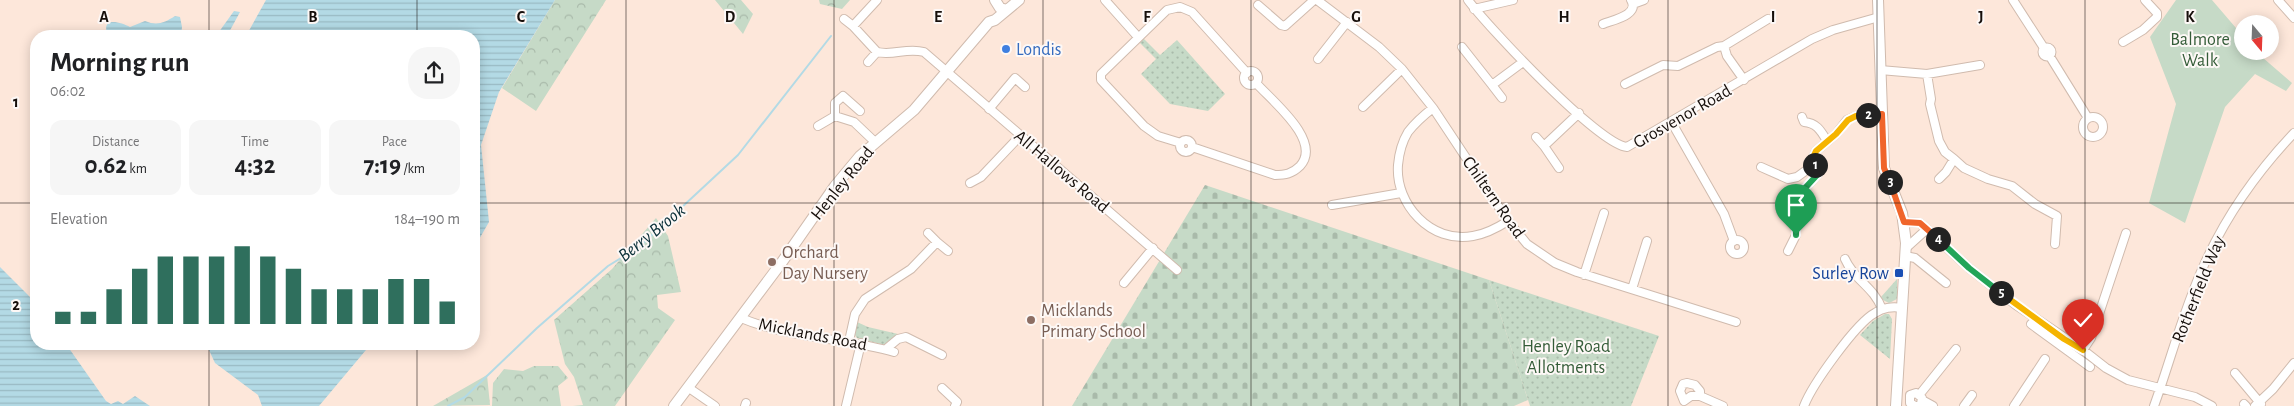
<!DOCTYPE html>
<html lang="en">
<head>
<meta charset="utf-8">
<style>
	body { margin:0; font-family:"Alegreya Sans",sans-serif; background:#f6f6f6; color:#202124; height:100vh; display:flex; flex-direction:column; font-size:19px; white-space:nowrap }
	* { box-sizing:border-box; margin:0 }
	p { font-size:16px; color:#757577 }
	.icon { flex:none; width:28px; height:28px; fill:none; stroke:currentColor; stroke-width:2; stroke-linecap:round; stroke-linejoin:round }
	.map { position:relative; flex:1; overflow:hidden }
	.panel { position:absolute; left:30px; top:30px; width:450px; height:320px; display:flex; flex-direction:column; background:#fff; border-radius:20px; box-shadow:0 2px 12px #0003 }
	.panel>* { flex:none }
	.needle { width:32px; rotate:161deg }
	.buttons { position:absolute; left:2234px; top:15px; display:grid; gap:10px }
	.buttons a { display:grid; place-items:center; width:45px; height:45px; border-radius:50%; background:#fff; box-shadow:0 2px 12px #0003; font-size:25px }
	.pin { position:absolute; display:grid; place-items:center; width:42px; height:42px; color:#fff; margin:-51px -21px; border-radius:50% 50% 50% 0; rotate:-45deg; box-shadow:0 0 5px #0007 }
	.pin .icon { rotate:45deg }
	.km { position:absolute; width:25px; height:25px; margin:-12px; border-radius:50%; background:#222; color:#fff; font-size:14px; line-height:25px; text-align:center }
	.round { display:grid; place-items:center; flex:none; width:52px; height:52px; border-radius:20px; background:#f6f6f6 }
	.head { display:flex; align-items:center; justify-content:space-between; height:85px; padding:0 20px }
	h1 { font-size:28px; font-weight:600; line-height:38px }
	.metrics { display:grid; grid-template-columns:repeat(3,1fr); gap:8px; height:85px; padding:5px 20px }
	.metrics div { display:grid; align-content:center; border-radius:12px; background:#f6f6f6; text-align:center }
	.metrics b { font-size:25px; font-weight:600 }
	.metrics small { font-size:14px; font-weight:400 }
	.metrics p { font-size:14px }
	.chart { height:140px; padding:10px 20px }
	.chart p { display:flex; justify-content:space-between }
	.chart svg { width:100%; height:90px; margin-top:5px; stroke:#2f6f5d; stroke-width:6 }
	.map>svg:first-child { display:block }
</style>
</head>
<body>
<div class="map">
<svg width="2294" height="406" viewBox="0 0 2294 406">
	<defs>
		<pattern id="grass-dots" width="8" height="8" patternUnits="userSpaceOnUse" patternTransform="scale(1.25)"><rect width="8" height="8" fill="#c6dac7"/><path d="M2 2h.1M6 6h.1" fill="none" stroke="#a9baaa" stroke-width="1.8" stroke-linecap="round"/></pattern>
		<pattern id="forest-crowns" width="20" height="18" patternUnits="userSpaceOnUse" patternTransform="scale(1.25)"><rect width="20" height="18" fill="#c6dac7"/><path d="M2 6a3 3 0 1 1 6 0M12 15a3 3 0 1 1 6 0" fill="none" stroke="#a9baaa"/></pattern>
		<pattern id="cemetery-stones" width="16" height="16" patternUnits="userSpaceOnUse" patternTransform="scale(1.25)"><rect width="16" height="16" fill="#c6dac7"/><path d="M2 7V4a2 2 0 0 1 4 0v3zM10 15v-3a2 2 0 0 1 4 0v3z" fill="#a9baaa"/></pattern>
		<pattern id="water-rules" width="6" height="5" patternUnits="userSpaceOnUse" patternTransform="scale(1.25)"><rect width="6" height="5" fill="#b3dae5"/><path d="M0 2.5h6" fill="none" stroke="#99bac3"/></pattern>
	</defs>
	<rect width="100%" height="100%" fill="#fde7da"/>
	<path fill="url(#grass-dots)" d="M1143,38L1160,55L1177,40L1225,94L1208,111L1170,104L1141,74L1156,59L1139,42Z
		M1897,279V299L1889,303L1883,300L1881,297Z
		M1489,280L1659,336L1631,406H1530Z
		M1885,314H1889L1892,319L1890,359L1860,335L1873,321Z
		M857,322L868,327L898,334L885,345L857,338L855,335Z"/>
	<path fill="url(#forest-crowns)" d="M555,0H606L536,111L502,88Z
		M715,0H741L753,14L743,34Z
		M819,0H850L842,9L820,4Z
		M656,218L668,236L681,292L657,295L658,308L675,320L615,406H573L583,405L574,377L565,364L554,320L612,269Z
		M534,366H558L568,378L558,386L561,406H492L493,383L504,369L523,371Z
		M487,375L490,405L433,406Z"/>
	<path fill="url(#cemetery-stones)" d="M1205,185L1489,280L1528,400L1514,406H1072Z"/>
	<path fill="#c6dac7" d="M2176,0H2212L2242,35V51H2255L2292,83L2286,91L2255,74L2225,107L2185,223L2149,203L2176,104L2150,37Z"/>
	<path fill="url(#water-rules)" d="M266,0H555L499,92L481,145L489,222L474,248V36H246Z
		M234,11L240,12L227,36H216Z
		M175,16L180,17L182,27L181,36H108C100,16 120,22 130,27L145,21C157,26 164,23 175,16Z
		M0,267L36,303V344H66L106,401L111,404L118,401L123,404L135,396L150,406H0Z
		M213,344H371L319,406H262L258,395L215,363L209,350Z"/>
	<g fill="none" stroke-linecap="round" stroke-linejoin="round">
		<path stroke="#b3dae5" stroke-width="2" d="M448,406L465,397L537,328L608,266L639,247L738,155L831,36"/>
		<defs>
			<path id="minor" d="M877,0L853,26L877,52C894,56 907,47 924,52L1177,270
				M1105,0L1138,37
				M1317,0L1379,47L1402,69L1433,108L1508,221L1527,244L1555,263L1577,272L1736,322
				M1468,0C1488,27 1599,145 1627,147L1812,39L1833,30L1879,17
				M2013,0L2044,48
				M2278,0L2294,18
				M1633,4L1644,0
				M1258,5L1281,25L1285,26L1314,0
				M1474,9L1513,0
				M844,19L853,26
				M1603,24C1613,20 1640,15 1631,0
				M2123,42L2143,30L2157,17V13L2145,0
				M1462,47L1492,85
				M2042.5 52a4.5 4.5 0 1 1 9 0a4.5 4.5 0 1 1-9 0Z
				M2049,55L2088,118
				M1318,59L1347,22
				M868,62L877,52
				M1880,70L1927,74L1980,65
				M1244 78a7 7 0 1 1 14 0a7 7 0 1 1-14 0Z
				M1927,74L1931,99L1930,104L1939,141L1945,152L1954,159L1964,168L1988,179L2012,186L2035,204L2057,216L2055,244
				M1744,80L1727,56L1724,46L1768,19
				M1625,84L1663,65L1678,66L1717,47L1724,46
				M1502,98L1492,85L1523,62
				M1363,107L1402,69
				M1433,108C1424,115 1415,123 1408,132C1402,142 1399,154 1398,165C1395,204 1431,244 1473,236C1486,234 1497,228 1508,221
				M989,109L1015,78L1025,87
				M835,116V103L843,96L860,111
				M2083 127a10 10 0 1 1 20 0a10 10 0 1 1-20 0Z
				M1802,117L1804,122C1817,123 1821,131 1827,141
				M1672,123L1724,214L1734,241
				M818,126L835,116L854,122L875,142
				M1536,137L1544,146
				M1180 146a6 6 0 1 1 12 0a6 6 0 1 1-12 0Z
				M1181,143L1158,136L1144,126L1101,80V74L1167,10L1180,7L1192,12L1247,73
				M1192,147L1275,175C1285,175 1292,174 1300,166C1323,141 1272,101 1256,83
				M1761,167L1788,179L1797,177L1808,169L1816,151L1836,134L1847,120L1856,116L1882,114
				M1559,168L1544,146L1579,113
				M1939,179L1946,172L1954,159
				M970,183L981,177L1020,136
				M1332,205L1401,193
				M1904,222L1920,223L1969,268L2016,305L2083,350L2106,368L2128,380L2195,397L2212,406
				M928,233L937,242
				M1730 247a7 7 0 1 1 14 0a7 7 0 1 1-14 0Z
				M1906,248L1927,229
				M1788,251L1796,235V221L1799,212L1794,200L1818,174V168L1811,162
				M1905,256L1915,258L1946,283
				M1845,259C1854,280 1874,287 1882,309
				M1584,275L1604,213
				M1124,283L1153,248
				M1632,289L1647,241
				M741,318C788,338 845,338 894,352
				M2031,324L2090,367
				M849,341L855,314L865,299L911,269L937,242L948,251
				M886,349L898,339L906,337L942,355
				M2083,350L2091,338L2126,233
				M2235,373L2261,404
				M1687,383L1695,385L1700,391V396H1691L1684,401L1680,391L1683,384Z
				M689,388L715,406
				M942,388L957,402L955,406
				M1920,394L1956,349
				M1700,396L1723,406
				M1922,400L1933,406
				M2244,404L2246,406
				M745,406L746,403
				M846,406L861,343
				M1804,406C1812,385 1856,323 1875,313C1882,308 1893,306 1901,308
				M1915,406L1910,403V395L1916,393L1922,398L1921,404L1917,406
				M1964,406L1972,395
				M2014,406L2045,359
				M2154,406C2171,359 2183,311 2204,265C2226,216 2257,172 2294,133
				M2255,406L2273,389L2294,363"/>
			<path id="major" d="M995,0L1000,8L1007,10
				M1878,0L1884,168L1902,213L1906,243L1896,406
				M674,406L782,262L835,186L860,156L914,110L989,22L995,20L1019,0"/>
		</defs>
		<use href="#minor" stroke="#d0bbae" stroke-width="10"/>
		<use href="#major" stroke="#d0bbae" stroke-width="12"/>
		<use href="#minor" stroke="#fff" stroke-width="8"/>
		<use href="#major" stroke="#fff" stroke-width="10"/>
	</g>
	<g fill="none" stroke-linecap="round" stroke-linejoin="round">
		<defs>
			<path id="split-1" d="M1796,235V221L1799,212L1794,200L1818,174V168L1815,165"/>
			<path id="split-2" d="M1815,165L1811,162L1816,151L1836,134L1848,120L1856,116L1868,115"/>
			<path id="split-3" d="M1868,115L1882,114L1884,168L1890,182"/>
			<path id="split-4" d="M1890,182L1904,222L1920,223L1938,239"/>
			<path id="split-5" d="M1938,239L1969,268L2001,293"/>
			<path id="split-6" d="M2001,293L2064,339L2083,350"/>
		</defs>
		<use href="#split-1" stroke="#fff" stroke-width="10"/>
		<use href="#split-2" stroke="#fff" stroke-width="10"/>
		<use href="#split-3" stroke="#fff" stroke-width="10"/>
		<use href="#split-4" stroke="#fff" stroke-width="10"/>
		<use href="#split-5" stroke="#fff" stroke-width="10"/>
		<use href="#split-6" stroke="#fff" stroke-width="10"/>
		<use href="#split-1" stroke="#22a559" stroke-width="6"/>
		<use href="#split-2" stroke="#f5b400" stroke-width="6"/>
		<use href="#split-3" stroke="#f0652b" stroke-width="6"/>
		<use href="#split-4" stroke="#f0652b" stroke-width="6"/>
		<use href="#split-5" stroke="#22a559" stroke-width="6"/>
		<use href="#split-6" stroke="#f5b400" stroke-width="6"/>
	</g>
	<path fill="none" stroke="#160f0b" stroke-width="1" stroke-opacity="0.55" d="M209,0V36M417,0V36M626,0V406M834,0V406M1043,0V406M1251,0V406M1460,0V406M1668,0V406M1877,0V406M2085,0V406M0,203H36M474,203H2294M209,344V406M417,344V406"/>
	<circle fill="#3f7fe0" stroke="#fdf8f6" stroke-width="2" cx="1006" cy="49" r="5"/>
	<g fill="#8d6e63" stroke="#fdf8f6" stroke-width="2">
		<circle cx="772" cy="262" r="5"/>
		<circle cx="1031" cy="320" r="5"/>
	</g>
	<rect fill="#1a4fb4" stroke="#fdf8f6" stroke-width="2" x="1894" y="268" width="10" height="10" rx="2.5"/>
	<g text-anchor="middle" stroke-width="4" stroke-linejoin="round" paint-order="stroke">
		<g font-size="18" fill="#345c38" stroke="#fdf8f6">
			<text x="2200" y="45">Balmore<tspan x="2200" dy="21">Walk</tspan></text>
			<text x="1566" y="352">Henley Road<tspan x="1566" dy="21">Allotments</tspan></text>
		</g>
		<g font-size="18" fill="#366cbe" stroke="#fdf8f6" text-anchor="start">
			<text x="1016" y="55">Londis</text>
		</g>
		<g font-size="18" fill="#160f0b" stroke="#fdf8f6">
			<text transform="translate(1682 116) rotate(-30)" y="6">Grosvenor Road</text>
			<text transform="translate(1062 171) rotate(40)" y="6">All Hallows Road</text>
			<text transform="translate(842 183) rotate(-51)" y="6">Henley Road</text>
			<text transform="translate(1494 197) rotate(55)" y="6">Chiltern Road</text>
			<text transform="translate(2198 289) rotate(-68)" y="6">Rotherfield Way</text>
			<text transform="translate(813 334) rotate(11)" y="6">Micklands Road</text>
		</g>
		<g font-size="18" fill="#785e54" stroke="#fdf8f6" text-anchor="start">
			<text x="782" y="258">Orchard<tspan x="782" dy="21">Day Nursery</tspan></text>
			<text x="1041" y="316">Micklands<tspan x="1041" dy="21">Primary School</tspan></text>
		</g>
		<g font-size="18" fill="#164399" stroke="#fdf8f6" text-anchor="end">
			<text x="1889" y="279">Surley Row</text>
		</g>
		<g font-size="19" font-style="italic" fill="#0a2f38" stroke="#fdf8f6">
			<text transform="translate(651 232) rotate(-39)" y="7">Berry Brook</text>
		</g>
	</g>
	<g font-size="16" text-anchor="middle" font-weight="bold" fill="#160f0b" stroke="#fdf8f6" stroke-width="4" stroke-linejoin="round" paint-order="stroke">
		<text x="104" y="22">A</text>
		<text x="313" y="22">B</text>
		<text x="521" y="22">C</text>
		<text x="730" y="22">D</text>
		<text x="938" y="22">E</text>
		<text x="1147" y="22">F</text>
		<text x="1356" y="22">G</text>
		<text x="1564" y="22">H</text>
		<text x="1773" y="22">I</text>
		<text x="1981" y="22">J</text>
		<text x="2190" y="22">K</text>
		<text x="16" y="107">1</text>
		<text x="16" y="310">2</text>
	</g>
</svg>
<div class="buttons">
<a><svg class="needle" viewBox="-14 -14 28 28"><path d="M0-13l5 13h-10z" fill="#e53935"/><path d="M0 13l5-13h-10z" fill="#757577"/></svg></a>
</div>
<div class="pin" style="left:1796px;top:235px;background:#1e9e55"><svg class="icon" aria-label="arrive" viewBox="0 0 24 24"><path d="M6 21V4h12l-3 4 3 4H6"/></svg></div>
<div class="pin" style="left:2083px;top:350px;background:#d93025"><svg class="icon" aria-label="check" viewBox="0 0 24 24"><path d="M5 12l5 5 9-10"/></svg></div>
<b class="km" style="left:1815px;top:165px">1</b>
<b class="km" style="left:1868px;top:115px">2</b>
<b class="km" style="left:1890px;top:182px">3</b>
<b class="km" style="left:1938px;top:239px">4</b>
<b class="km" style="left:2001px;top:293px">5</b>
<section class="panel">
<div class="head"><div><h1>Morning run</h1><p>06:02</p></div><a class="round"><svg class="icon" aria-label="share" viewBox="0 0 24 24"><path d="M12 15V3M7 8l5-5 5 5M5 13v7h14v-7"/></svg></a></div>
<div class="metrics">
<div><p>Distance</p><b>0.62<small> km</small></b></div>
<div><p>Time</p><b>4:32</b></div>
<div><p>Pace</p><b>7:19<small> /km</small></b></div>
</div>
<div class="chart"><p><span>Elevation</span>184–190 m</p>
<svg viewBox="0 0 160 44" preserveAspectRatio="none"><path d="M5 44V38M15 44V38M25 44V27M35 44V17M45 44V11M55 44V11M65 44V11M75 44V6M85 44V11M95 44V17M105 44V27M115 44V27M125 44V27M135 44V22M145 44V22M155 44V33"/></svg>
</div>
</section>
</div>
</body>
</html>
